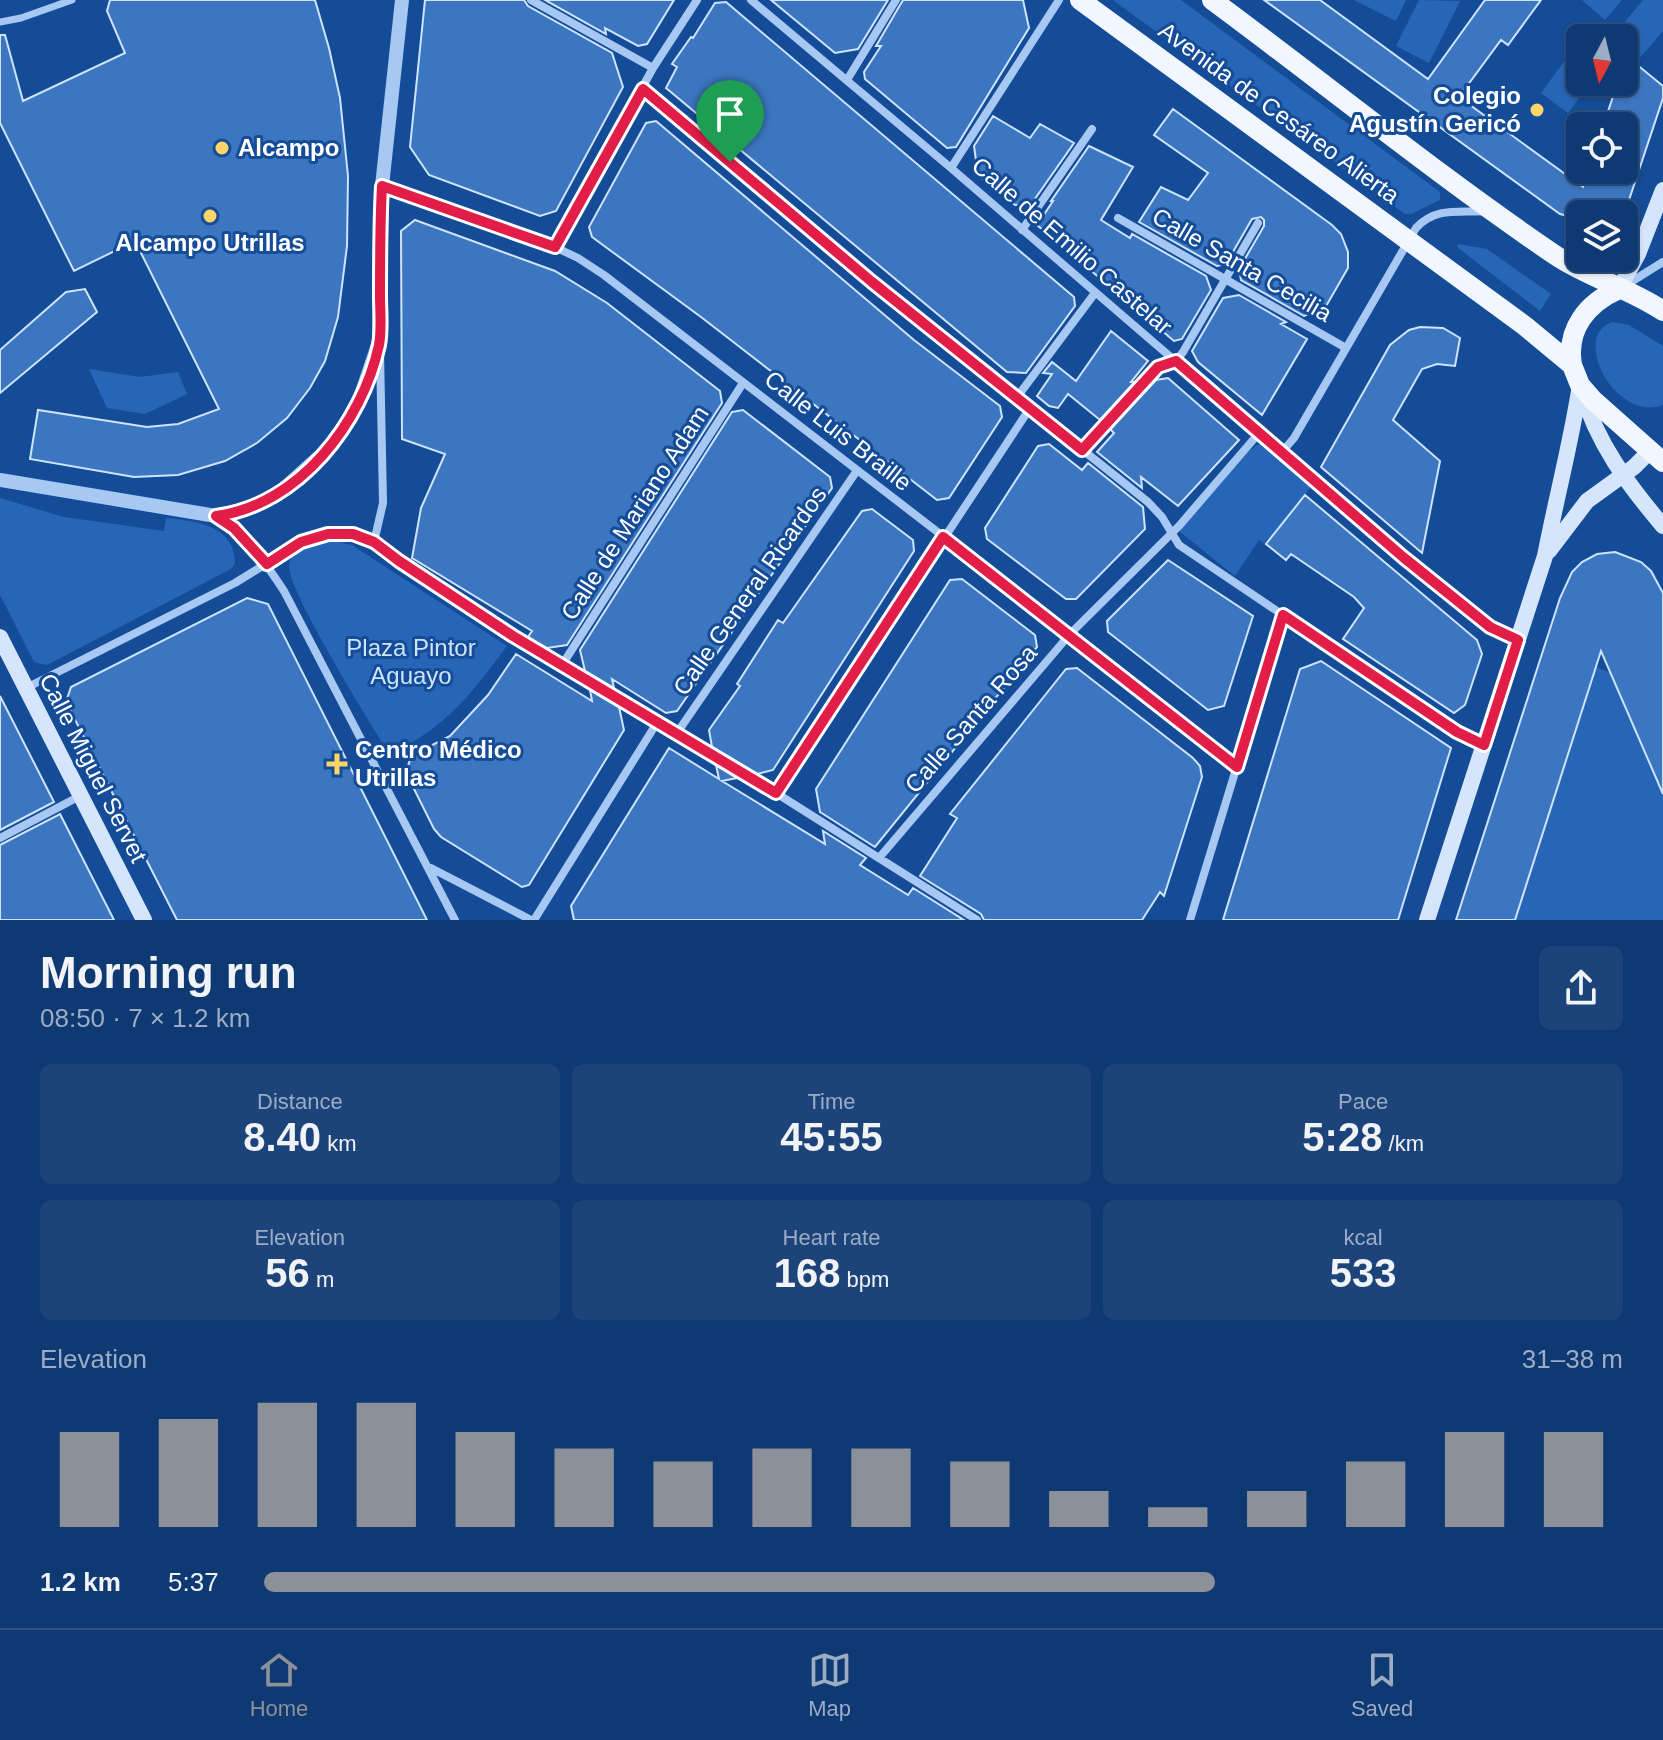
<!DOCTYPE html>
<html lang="en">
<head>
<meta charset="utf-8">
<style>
	body { margin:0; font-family:Helvetica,sans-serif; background:#1d447a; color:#f1f3f6; height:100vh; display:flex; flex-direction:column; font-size:30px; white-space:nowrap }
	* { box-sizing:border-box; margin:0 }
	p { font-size:26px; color:#9bacc4 }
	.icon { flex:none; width:44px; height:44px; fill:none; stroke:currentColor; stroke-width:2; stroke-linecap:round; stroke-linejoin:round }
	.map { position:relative; height:920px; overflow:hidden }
	.drawer { display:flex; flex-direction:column; background:#0f3972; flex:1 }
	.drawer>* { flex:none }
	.needle { width:52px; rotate:187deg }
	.tools { position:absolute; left:1566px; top:24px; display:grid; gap:16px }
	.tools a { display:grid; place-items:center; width:72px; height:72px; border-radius:12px; background:#0f3972; box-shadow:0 2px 6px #0004,0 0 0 2px #2f5384; font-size:40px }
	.pin { position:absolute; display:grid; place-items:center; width:68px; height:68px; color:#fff; margin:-82px -34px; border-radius:50% 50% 50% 0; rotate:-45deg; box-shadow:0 0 8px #0007 }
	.pin .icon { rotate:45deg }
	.round { display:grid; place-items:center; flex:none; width:84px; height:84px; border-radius:12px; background:#1d447a }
	.overview { display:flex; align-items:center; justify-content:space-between; height:136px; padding:0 40px }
	h1 { font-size:44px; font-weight:600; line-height:60px }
	.figures { display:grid; grid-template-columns:repeat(3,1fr); gap:12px; height:136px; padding:8px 40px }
	.figures div { display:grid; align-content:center; border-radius:12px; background:#1d447a; text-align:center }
	.figures b { font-size:40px; font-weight:600 }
	.figures small { font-size:22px; font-weight:400 }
	.figures p { font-size:22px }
	.chart { height:224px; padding:16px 40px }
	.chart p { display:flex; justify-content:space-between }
	.chart svg { width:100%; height:144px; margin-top:8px; stroke:#8c9099; stroke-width:6 }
	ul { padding:0 40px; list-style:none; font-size:26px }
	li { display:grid; grid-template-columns:128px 96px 1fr; align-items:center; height:60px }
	li i { height:20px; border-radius:10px; background:#8c9099 }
	.dock { display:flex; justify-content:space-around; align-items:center; height:112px; border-top:2px solid #2f5384; background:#0f3972; font-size:22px; color:#9bacc4 }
	.dock a { display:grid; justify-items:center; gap:4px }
	.dock .selected { color:#8c9099 }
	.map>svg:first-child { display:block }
</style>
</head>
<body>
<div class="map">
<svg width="1663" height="920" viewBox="0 0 1663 920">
	<rect width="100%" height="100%" fill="#144c98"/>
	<path fill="#2766b6" d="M1113,0H1181L1440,192V200L1411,214H1405Z
		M1354,0H1406L1396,21Z
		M1419,0L1460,1L1429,63L1396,46Z
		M1582,0H1622L1605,20Z
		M1643,0H1663V31L1638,60L1624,48V38L1612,37Z
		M1579,41L1580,82H1591L1568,113L1541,93Z
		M1458,244L1487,249L1551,294L1540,311L1457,247Z
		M1612,322L1629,325L1663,346V405C1616,423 1570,337 1612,322Z
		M89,369L140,377L178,372L187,394L145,414L107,408Z
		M1259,444L1266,445L1313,484L1266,545L1259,540L1235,576L1180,532L1179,527L1250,450Z
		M0,498L64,517L164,531L166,518C195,521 235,525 235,563L231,569L47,665L34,662L0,595Z
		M322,541H334L352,545L507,646C468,698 449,724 390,755C373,728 286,588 289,565C292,549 308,545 322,541Z
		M1596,667L1611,673L1663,794V920H1515Z"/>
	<path fill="#3d76c0" stroke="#cee3fd" stroke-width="2" d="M110,0H315L329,48L340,98L348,176L347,246L338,317L325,361L310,388L287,418L257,443L225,461L178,475L134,477L30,459L38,410L147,427L178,424L219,409L135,241L74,271L0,123V35H5L23,101L125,53L107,11Z
		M425,0H524L528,6L612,53L623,87L556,211L540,216L429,175L410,147Z
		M545,0H674L647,44L638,46L605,28L606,34Z
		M771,0H888L858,49L835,53Z
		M903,0H1023L1029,28L956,147L947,148L865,79L864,72L881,46H876Z
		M1264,0H1320L1428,79L1485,0H1541L1508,45L1501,40L1459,97L1583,187L1589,170H1624V126H1603L1618,82H1624V54L1663,86V98L1627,206L1624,205V199L1620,201L1616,207H1612L1607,214H1580V219L1560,214Z
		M726,2L1074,297L1075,306L1026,373L1007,372L666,88L677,67L672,64L691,37L693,38L715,3Z
		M1173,109L1332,225L1341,234L1348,252V268L1325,308L1304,316L1241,280L1239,269L1264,226V220L1261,217L1252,219L1226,264L1217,266L1139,222L1161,187L1188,200L1208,173L1154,135Z
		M993,116L1030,138L1040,124L1074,143L1032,203L1015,205L978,175L974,146Z
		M656,121L914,340L1000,406L1002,417L949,498L937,500L701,317L592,237L589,227L646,123Z
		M1089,146L1133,167L1101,220L1130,238L1132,234L1206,276L1211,290L1182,339L1174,341L1037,225L1053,201H1051Z
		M415,220L555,271L607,303L720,391L722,403L567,645L547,648L528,637L532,631L412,558L421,508L445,454L402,439L401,231Z
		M85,289L97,312L0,393V350L66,292Z
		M1239,295L1286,322L1281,324L1307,339L1262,415L1198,362L1192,351L1223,298Z
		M1420,327L1443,328L1460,338L1455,366L1437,364L1422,369L1393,420L1440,461L1422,553L1321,467L1390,345L1409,330Z
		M1111,331L1148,361L1131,382H1135L1100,420L1068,394L1058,408L1049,406L1037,396L1052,374L1043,373L1052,362L1076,381Z
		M1168,378L1239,440L1178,506L1141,477L1142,488L1097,452L1114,433L1110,429L1156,380Z
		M743,410L830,477L832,488L677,711L666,713L612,679L614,688L585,671L580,650L732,412Z
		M1049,444L1082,470L1088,463L1143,507L1145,529L1076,599H1066L987,539L985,528L1038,446Z
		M1305,495L1477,640L1482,654L1465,705L1454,713L1343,639L1364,608L1354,597L1291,554L1286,560L1266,544Z
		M872,509L913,540L914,551L773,770L757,774L712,747L709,730L740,686L737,684L778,620L783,623L862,511Z
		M1615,552L1641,562L1651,571L1663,593V794L1601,651L1515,920H1456L1560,598L1572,572L1582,562L1597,554Z
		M1168,560L1253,616L1224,706L1208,710L1108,632L1107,621Z
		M962,579L1035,635L1037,647L875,847L820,812L816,789L950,580Z
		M247,598L268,604L427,920H177L66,702L71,687Z
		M516,654L592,701L590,690L619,707L624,730L529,885L522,887L441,837L434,829L406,773L411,756L450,736L488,695Z
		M1321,661L1451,748L1398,920H1223L1300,669Z
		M1077,668L1193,758L1200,766L1202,777L1164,896L1160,892L1142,920H984L981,914L920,876L957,818L950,814L1066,669Z
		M0,696L54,802L0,830Z
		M669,748L719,779L716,765L737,778L722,781L825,844L823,831L866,858L860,865L908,895L913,888L964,920H574L571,906Z
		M60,814L114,920H0V845Z"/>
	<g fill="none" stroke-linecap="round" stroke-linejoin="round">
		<path stroke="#a6c8f3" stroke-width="7" d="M0,22L21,18L72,0"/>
		<path stroke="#a6c8f3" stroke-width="8" d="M531,0L653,68
			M751,0L951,168L1403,557L1490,627L1518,639
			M847,80L896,0
			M643,89L872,282L1148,502L1162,517L1179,545L1457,732L1484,745
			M951,168L1059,0
			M382,186L555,247L578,258L604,275L1070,634L1237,767
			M1118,218L1346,348
			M1022,230L1092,129
			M555,247L653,68L697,0
			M1626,285L1663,262
			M1017,397L1095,293
			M1082,450L1158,367L1176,361L1183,352L1258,223
			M1281,453L1294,438L1416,228C1436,206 1460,213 1487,211
			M217,516C246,536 265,562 284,591L455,920
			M374,542L383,503L380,352
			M562,665L743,383
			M26,688L235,583L301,542L328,534H353L374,542L399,561L513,636L776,793L977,920
			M677,733L856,472
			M776,793L1030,408
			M0,838L80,796
			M879,858L1070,634L1179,526L1259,433
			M427,866L531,920
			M534,920L658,721
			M1190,920L1283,615"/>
		<path stroke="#a6c8f3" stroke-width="14" d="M0,480L216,516L253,507L277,495L328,449L346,423L360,398L379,342L382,186L402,0"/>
		<path stroke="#d5e6fc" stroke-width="16" d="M1619,289L1638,254L1663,190
			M1582,391C1596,442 1629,486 1663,526
			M1549,551L1587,501L1634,467L1651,450
			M0,637L144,920
			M1427,920L1545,556C1556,499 1571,443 1580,385"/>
		<path stroke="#f2f7ff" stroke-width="20" d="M1080,0L1525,326L1572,365L1580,385L1593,400L1663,462
			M1212,0C1327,85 1437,175 1555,255C1589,278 1629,288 1663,311
			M1572,365C1566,329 1587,303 1619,289"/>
	</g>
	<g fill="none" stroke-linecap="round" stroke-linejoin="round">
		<defs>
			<path id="route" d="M643,89L872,282L1082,450L1158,367L1176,361L1403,557L1490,627L1518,640L1484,745L1457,732L1283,615L1237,767L943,537L776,793L513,636L399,561L374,542L353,534H328L301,542L267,564L234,528L216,516C299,505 362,423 379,345C382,329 380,311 380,296C380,259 380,222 382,186L555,247Z"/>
		</defs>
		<use href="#route" stroke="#fff" stroke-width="16"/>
		<use href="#route" stroke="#e11d48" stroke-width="10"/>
	</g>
	<g fill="#ffd568" stroke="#144c98" stroke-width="3">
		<circle cx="1537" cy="110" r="8"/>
		<circle cx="222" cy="148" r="8"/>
		<circle cx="210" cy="216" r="8"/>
		<path d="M333 752h8v8h8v8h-8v8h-8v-8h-8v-8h8z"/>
	</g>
	<g text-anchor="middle" stroke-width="6" stroke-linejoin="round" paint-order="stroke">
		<g font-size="24" font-weight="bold" fill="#fff" stroke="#144c98" text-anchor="start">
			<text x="1521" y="104" text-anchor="end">Colegio<tspan x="1521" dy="28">Agustín Gericó</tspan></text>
			<text x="238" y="156">Alcampo</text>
			<text x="210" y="251" text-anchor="middle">Alcampo Utrillas</text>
			<text x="355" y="758">Centro Médico<tspan x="355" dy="28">Utrillas</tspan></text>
		</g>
		<g font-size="24" fill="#fff" stroke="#144c98">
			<text transform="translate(1279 113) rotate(36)" y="8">Avenida de Cesáreo Alierta</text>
			<text transform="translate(1072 246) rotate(41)" y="8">Calle de Emilio Castelar</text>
			<text transform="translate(1242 265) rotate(30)" y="8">Calle Santa Cecilia</text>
			<text transform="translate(838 431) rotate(38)" y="8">Calle Luis Braille</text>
			<text transform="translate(635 513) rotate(-57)" y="8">Calle de Mariano Adam</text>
			<text transform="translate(750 591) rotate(-55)" y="8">Calle General Ricardos</text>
			<text transform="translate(971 719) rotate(-49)" y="8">Calle Santa Rosa</text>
			<text transform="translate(93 768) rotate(63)" y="8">Calle Miguel Servet</text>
		</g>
		<g font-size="24" fill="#cee3fd" stroke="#144c98">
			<text x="411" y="656">Plaza Pintor<tspan x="411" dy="28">Aguayo</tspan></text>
		</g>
	</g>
</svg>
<div class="tools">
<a><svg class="needle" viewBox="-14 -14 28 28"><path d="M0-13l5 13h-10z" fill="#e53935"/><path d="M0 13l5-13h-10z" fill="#9bacc4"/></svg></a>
<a><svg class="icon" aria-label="locate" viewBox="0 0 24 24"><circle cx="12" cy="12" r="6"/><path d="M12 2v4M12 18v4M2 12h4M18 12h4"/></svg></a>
<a><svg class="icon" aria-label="layers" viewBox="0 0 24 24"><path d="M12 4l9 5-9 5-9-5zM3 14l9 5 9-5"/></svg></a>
</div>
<div class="pin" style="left:730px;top:162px;background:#1e9e55"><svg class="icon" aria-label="arrive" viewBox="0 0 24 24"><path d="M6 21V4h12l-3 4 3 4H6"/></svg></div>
</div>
<section class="drawer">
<div class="overview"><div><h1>Morning run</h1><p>08:50 · 7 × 1.2 km</p></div><a class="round"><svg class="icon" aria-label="share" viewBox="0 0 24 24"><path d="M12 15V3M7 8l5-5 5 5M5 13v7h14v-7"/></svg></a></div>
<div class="figures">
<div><p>Distance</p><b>8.40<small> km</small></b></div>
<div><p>Time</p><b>45:55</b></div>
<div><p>Pace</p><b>5:28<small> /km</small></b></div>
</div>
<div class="figures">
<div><p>Elevation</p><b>56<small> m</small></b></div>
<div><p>Heart rate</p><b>168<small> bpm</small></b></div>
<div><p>kcal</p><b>533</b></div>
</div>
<div class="chart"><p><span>Elevation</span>31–38 m</p>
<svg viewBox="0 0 160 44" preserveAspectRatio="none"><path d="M5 44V15M15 44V11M25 44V6M35 44V6M45 44V15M55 44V20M65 44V24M75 44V20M85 44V20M95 44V24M105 44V33M115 44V38M125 44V33M135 44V24M145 44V15M155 44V15"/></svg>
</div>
<ul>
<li><b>1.2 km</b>5:37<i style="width:70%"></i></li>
</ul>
</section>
<nav class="dock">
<a class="selected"><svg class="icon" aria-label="home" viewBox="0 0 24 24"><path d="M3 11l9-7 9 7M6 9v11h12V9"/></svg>Home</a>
<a><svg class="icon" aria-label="map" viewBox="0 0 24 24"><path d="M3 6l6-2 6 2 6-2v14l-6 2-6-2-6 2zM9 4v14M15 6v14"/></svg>Map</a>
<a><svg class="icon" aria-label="saved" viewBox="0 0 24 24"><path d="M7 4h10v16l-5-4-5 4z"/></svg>Saved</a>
</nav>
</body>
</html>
